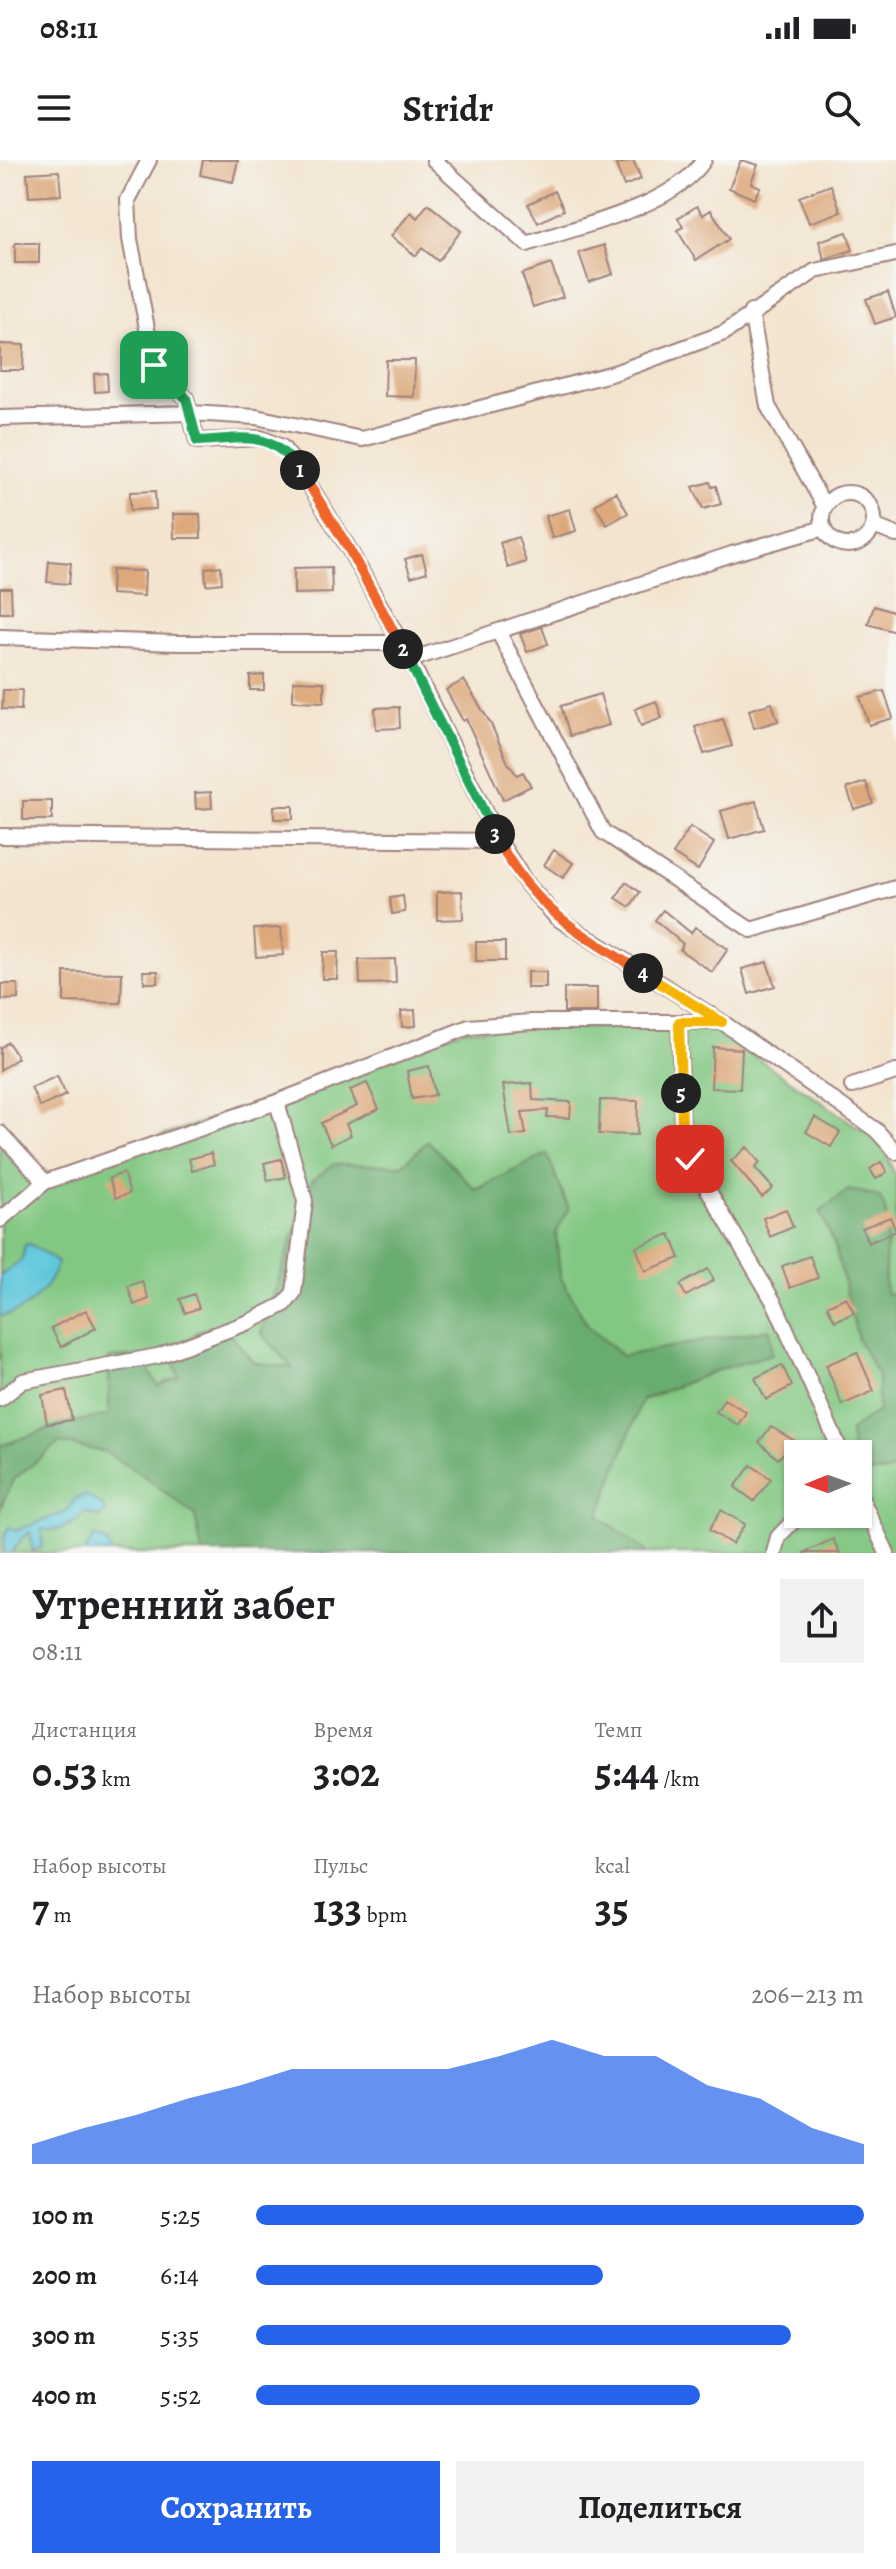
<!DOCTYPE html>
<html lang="ru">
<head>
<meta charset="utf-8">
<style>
	body { margin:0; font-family:Alegreya,serif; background:#f2f2f2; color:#202124; height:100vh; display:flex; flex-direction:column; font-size:30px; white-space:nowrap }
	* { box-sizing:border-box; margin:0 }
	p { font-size:26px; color:#757577 }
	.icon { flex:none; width:44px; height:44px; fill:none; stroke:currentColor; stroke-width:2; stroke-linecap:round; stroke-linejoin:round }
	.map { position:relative; height:1393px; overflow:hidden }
	.sheet { display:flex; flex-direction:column; background:#fff; flex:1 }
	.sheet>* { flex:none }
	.needle { width:52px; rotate:269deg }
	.buttons { position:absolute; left:784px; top:1280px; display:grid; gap:16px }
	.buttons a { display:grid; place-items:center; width:88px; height:88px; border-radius:0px; background:#fff; box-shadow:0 2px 6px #0004; font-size:40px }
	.pin { position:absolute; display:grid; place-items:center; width:68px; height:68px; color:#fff; margin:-34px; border-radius:16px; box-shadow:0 4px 12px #0006 }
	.km { position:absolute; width:40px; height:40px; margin:-20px; border-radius:50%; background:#222; color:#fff; font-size:22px; line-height:40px; text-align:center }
	.round { display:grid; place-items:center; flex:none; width:84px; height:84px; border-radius:0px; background:#f2f2f2 }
	.overview { display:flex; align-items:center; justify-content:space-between; height:136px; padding:0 32px }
	h1 { font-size:44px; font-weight:700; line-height:60px }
	.metrics { display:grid; grid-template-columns:repeat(3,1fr); gap:12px; height:136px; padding:8px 32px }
	.metrics div { display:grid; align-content:center }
	.metrics b { font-size:40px; font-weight:700 }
	.metrics small { font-size:22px; font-weight:400 }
	.metrics p { font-size:22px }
	.chart { height:224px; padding:16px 32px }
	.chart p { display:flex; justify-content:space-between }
	.chart svg { width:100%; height:144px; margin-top:8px; fill:#2563eb; opacity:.7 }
	.action { display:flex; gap:16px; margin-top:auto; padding:16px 32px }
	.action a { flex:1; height:92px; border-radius:0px; background:#2563eb; color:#fff; font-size:32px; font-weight:700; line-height:92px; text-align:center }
	.action a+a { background:#f2f2f2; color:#202124 }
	ul { padding:0 32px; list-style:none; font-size:26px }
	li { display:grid; grid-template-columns:128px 96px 1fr; align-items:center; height:60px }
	li i { height:20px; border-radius:10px; background:#2563eb }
	.status { display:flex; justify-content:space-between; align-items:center; height:56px; padding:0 40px; background:#fff; direction:ltr }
	.status svg { height:22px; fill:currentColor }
	header { display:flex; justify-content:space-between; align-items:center; height:104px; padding:0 32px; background:#fff; font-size:36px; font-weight:700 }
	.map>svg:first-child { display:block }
</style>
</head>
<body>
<div class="status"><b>08:11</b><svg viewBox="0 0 49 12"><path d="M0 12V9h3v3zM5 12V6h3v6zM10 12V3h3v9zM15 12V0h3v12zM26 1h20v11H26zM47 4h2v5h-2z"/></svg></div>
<header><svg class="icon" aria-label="menu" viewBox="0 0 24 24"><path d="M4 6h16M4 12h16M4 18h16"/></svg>Stridr<svg class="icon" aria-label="search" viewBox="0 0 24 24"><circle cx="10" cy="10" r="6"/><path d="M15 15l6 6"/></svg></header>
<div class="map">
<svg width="896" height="1393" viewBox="0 0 896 1393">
	<rect width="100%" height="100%" fill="#f6f6f2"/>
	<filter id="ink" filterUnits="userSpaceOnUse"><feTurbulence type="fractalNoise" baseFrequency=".0125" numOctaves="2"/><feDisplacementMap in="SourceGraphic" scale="16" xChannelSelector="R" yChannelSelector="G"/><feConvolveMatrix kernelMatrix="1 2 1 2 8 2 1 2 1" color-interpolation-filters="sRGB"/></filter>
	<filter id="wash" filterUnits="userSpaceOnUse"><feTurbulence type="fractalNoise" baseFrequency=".006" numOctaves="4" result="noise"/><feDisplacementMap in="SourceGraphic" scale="32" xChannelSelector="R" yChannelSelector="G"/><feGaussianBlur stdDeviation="1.8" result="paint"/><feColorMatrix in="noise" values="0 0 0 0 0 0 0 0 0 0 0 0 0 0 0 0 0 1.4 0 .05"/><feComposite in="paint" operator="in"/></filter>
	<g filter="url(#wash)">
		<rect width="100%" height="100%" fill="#f3e4cf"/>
		<path fill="#82c782" stroke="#667356" stroke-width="2" fill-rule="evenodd" d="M712,867L884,985L896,1019V1393H0V985L29,1023L465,869ZM798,1294H858V1354H798Z"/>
		<path fill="#69ac70" stroke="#5a664e" stroke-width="2" d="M428,981L476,1030L547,994L569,1049L556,1073L560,1116L588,1166L622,1196L770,1169L772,1194L715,1211L642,1240L599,1356L648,1393H202L195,1355L144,1316L105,1292L59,1283L13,1320L0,1349V1286L63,1264L109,1255V1198L141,1196L158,1226L179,1217L171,1194L199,1170L223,1165L253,1202L292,1208L261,1172L312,1020L334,1004L402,1005Z
			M848,1030C857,1032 872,1033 880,1038C896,1061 879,1105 887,1134L896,1133V1308L887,1312L858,1313V1294H852L850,1271L878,1251V1216L858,1180L835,1086L820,1052Z"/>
		<path fill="#5fc7dc" stroke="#547384" stroke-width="2" d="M30,1084L58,1103C48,1128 30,1152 0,1156V1116L22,1099L25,1085Z
			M85,1335L102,1345L105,1353L99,1357L85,1352C75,1364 58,1373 42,1369V1387L33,1391L30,1372L22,1378L12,1393H4L5,1374L9,1367L16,1371L66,1352L75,1339Z
			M94,1376L107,1382L111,1393H85Z"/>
		<g id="blocks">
			<path fill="#dda87a" d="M203,0H238L233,22L200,15Z
				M633,0L641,19L624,26L616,5Z
				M741,0L758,5L751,23L760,27L754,39L729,28Z
				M59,11L61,35L29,37L27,13Z
				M831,25L841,52L809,63L799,37Z
				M555,31L564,50L538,63L528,44Z
				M428,44L461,71L438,101L422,88L416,96L391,76L411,52L417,58Z
				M697,46L703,55L711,50L729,79L696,100L677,70L683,67L678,58Z
				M847,72L853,90L824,99L819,81Z
				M15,83H39V103H15Z
				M604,85L613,114L589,122L579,93Z
				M551,104L563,137L533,147L522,114Z
				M888,132L896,157L875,164L866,139Z
				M0,184L24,185L23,210H0Z
				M386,200H415L414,237L385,236Z
				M107,213L108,231L95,232L94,214Z
				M710,322L712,327L716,326L721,344L703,349L693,327Z
				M155,331L156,349L130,350V332Z
				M616,332L628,353L607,365L595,345Z
				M570,349L576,371L552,378L546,356Z
				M173,354H200L201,378H174Z
				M518,377L526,402L508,408L500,383Z
				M422,394L427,412L411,417L405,399Z
				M49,401L71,403L69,424L47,422Z
				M221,406L222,423L206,425L205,408Z
				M331,407L332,433L294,434V408Z
				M112,410L145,411L144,436L111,434Z
				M0,428H11L12,453H0Z
				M874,446L896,453V472L868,464Z
				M542,467L548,484L527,492L520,474Z
				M264,515V530H250V516Z
				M464,520L491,564L508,603L517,615L523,612L531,626L503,640L466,559L463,561L446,530Z
				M293,521L324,522V542L293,541Z
				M3,530H22L21,550L2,549Z
				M884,531L893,558L869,565L860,537Z
				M600,534L609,565L570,576L561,546Z
				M656,541L662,558L641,566L635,549Z
				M772,543L778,561L754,568L749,550Z
				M399,547L400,568L376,569L375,548Z
				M723,559L732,586L704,594L695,567Z
				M866,622L873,643L854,649L847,628Z
				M211,632L212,648L196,649L195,633Z
				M23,641H52V660H23Z
				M756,641L764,669L729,679L721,651Z
				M274,646H293V659H274Z
				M690,667L714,683L698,710L673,694Z
				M554,690L573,703L563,718L544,705Z
				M626,722L640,732L630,747L616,738Z
				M462,731L463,759L437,760V732Z
				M403,736L405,752L392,754L390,738Z
				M663,750L691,773L695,767L728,789L712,812L680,790L683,784L655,760Z
				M281,768L283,795L256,797L254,769Z
				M476,782H505V801H476Z
				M323,792H338L337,819H322Z
				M395,799L396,823L360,824L359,800Z
				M767,802L775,826L749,834L742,809Z
				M143,811H158V823H144Z
				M64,812L122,813L121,843L64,842Z
				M527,812H546V828H527Z
				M2,824H18V839L2,840Z
				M564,828H597V852H564Z
				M415,850L416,866L402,867L401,851Z
				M8,882L18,898L0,910V888Z
				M713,887L742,889L740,929L711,928Z
				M429,906L435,935L412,939L407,911Z
				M57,916L66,935L40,947L31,928Z
				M367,923L379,949L346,964L351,975L331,985L321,963L357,946L350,930Z
				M532,923L533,940L571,942L570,958L547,957L548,950L522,952L526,974L511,976L503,925Z
				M600,940L638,941L637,975L599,974Z
				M815,957L840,972L831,987L806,972Z
				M747,987L760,1003L755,1008L773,1028L762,1037L731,1001Z
				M211,993L214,1004L192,1011L189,999Z
				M281,999L286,1017L268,1021L264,1003Z
				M881,1002L887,1012L876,1019L870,1009Z
				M123,1013L130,1033L116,1038L109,1018Z
				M786,1049L793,1067L770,1077L763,1058Z
				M890,1057L896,1071L868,1083L862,1068Z
				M670,1074L680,1098L645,1111L636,1087Z
				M810,1096L818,1118L790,1128L782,1106Z
				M708,1109L714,1120L686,1136L680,1125Z
				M142,1121L149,1139L134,1145L128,1126Z
				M194,1134L199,1148L185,1153L180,1139Z
				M846,1137L854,1153L835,1161L827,1146Z
				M86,1150L96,1168L61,1187L51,1168Z
				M857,1192L874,1231L842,1245L826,1205Z
				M782,1205L792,1226L766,1240L755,1218Z
				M66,1230L72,1260L47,1264L42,1235Z
				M724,1239L746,1252L738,1265L716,1252Z
				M771,1267L795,1281L778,1299L759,1282Z
				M751,1305L771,1319L754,1341L735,1327Z
				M721,1350L745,1364L732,1384L709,1370Z
				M833,1379L840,1393H803Z"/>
		</g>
	</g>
	<g filter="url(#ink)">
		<use href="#blocks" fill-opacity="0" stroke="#9e827d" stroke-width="2"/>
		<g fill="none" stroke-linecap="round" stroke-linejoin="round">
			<defs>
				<path id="minor" d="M149,0L128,40L130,79L154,205L186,238L197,281L261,278L282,287L300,310L349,389L410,500L499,681L526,723L557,758L722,862L876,970L896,992
					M434,0L527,84C580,65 672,48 704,0
					M751,152L768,246L825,347
					M0,258L191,253L256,257L362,279L614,213L724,173L815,111L896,94
					M822 359a26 26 0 1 1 52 0a26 26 0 1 1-52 0Z
					M874,366L896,375
					M499,473L603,672L751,770L896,728
					M0,477L177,483H399
					M410,500L732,394L824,368
					M0,676L499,681
					M679,862L682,968L690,999L775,1144L842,1294
					M852,926L896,912
					M0,973L45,1022
					M0,1060L45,1022L277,942L469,867L531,862H721
					M0,1239L23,1221L158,1196L249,1162L285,1144L294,1132L305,1041L277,942
					M858,1331L887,1393
					M774,1393L778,1377L800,1354"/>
			</defs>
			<use href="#minor" stroke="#9e827d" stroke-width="18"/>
			<use href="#minor" stroke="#fff" stroke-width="14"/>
		</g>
	</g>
	<g fill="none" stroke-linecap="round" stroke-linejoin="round" filter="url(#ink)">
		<defs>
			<path id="split-1" d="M154,205L186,238L197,281C246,279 267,268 300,310"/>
			<path id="split-2" d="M300,310L349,389L403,489"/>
			<path id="split-3" d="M403,489L495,674"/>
			<path id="split-4" d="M495,674C531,748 578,772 643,813"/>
			<path id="split-5" d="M643,813L722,862H679L681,933"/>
			<path id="split-6" d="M681,933L682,968L690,999"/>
		</defs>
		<use href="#split-1" stroke="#fff" stroke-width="16"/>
		<use href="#split-2" stroke="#fff" stroke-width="16"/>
		<use href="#split-3" stroke="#fff" stroke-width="16"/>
		<use href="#split-4" stroke="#fff" stroke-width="16"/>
		<use href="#split-5" stroke="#fff" stroke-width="16"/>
		<use href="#split-6" stroke="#fff" stroke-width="16"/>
		<use href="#split-1" stroke="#22a559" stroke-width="10"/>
		<use href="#split-2" stroke="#f0652b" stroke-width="10"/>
		<use href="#split-3" stroke="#22a559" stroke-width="10"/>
		<use href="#split-4" stroke="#f0652b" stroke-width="10"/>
		<use href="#split-5" stroke="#f5b400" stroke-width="10"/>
		<use href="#split-6" stroke="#f5b400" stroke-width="10"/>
	</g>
</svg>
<div class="buttons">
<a><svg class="needle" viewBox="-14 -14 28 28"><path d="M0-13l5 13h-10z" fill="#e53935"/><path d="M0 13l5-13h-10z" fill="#757577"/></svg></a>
</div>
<div class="pin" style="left:154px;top:205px;background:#1e9e55"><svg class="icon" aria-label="arrive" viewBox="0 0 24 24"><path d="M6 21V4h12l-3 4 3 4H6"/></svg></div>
<div class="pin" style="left:690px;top:999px;background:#d93025"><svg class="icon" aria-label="check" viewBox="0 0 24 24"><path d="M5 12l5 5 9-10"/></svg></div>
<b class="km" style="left:300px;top:310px">1</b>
<b class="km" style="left:403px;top:489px">2</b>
<b class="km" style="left:495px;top:674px">3</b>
<b class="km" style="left:643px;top:813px">4</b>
<b class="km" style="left:681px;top:933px">5</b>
</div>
<section class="sheet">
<div class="overview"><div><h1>Утренний забег</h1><p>08:11</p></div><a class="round"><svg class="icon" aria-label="share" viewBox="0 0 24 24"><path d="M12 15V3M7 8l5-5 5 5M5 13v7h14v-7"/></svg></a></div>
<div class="metrics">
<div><p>Дистанция</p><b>0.53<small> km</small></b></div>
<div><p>Время</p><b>3:02</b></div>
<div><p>Темп</p><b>5:44<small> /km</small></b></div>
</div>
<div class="metrics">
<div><p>Набор высоты</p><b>7<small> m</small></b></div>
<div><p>Пульс</p><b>133<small> bpm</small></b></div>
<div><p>kcal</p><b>35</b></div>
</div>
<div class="chart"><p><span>Набор высоты</span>206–213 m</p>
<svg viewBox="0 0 160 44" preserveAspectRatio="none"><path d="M0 44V38L10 33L20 29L30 24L40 20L50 15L60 15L70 15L80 15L90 11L100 6L110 11L120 11L130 20L140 24L150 33L160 38V44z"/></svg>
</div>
<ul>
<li><b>100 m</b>5:25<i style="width:100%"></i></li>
<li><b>200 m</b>6:14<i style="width:57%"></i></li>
<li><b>300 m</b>5:35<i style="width:88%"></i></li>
<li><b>400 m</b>5:52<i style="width:73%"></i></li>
</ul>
<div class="action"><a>Сохранить</a><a>Поделиться</a></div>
</section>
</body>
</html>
